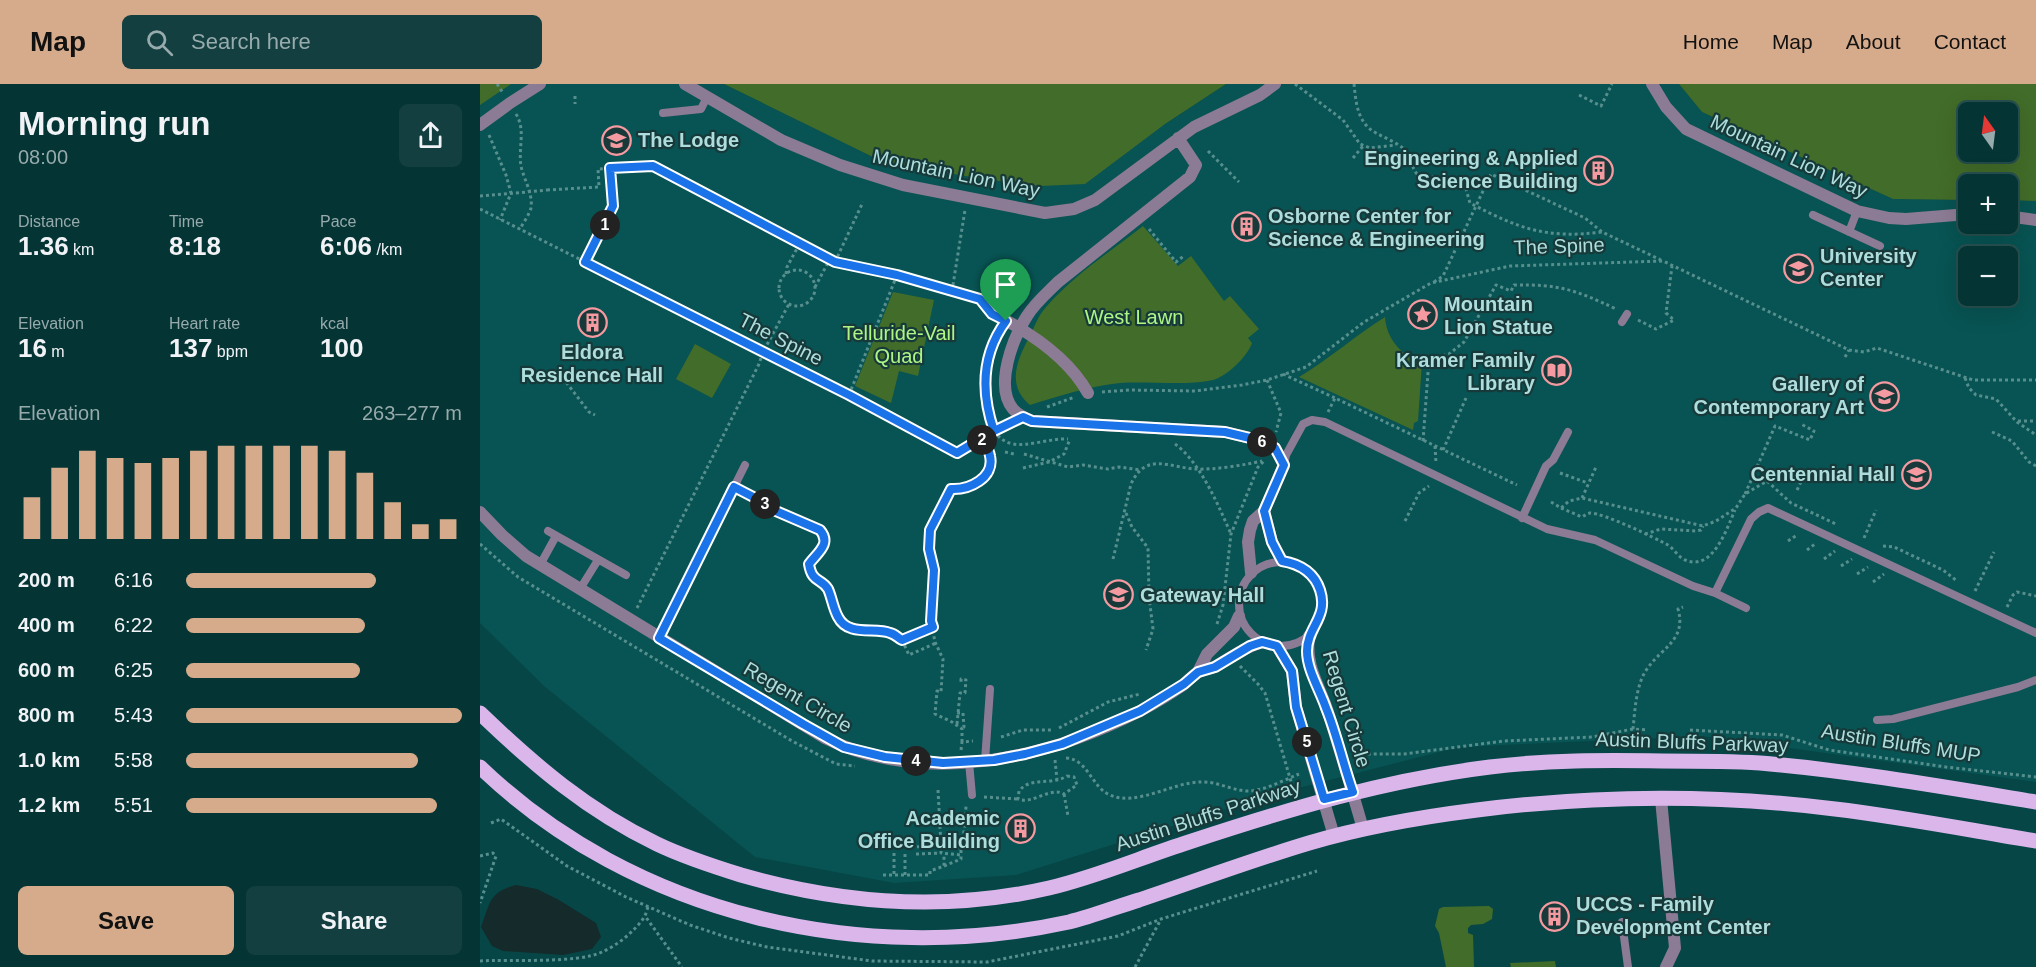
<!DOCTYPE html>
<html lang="en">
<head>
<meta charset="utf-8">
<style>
	body { margin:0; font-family:Helvetica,sans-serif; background:#133f40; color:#f1f3f6; height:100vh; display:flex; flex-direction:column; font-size:22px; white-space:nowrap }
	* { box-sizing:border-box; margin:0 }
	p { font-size:20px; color:#97aaac }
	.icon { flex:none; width:33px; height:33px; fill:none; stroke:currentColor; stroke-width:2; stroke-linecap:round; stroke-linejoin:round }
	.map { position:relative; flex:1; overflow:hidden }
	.sheet { display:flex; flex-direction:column; background:#053434; width:480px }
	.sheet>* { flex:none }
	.needle { width:39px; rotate:346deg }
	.fabs { position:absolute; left:1478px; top:18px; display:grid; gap:12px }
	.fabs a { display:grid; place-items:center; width:60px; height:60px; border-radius:9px; background:#053434; box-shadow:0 6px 24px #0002,0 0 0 2px #264f4f; font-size:30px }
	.pin { position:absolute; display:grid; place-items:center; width:51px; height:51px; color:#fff; margin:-62px -26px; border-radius:50% 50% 50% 0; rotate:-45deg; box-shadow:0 0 6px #0007 }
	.pin .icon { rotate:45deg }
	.km { position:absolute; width:30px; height:30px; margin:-15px; border-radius:50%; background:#222; color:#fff; font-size:16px; line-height:30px; text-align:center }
	.round { display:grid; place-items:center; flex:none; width:63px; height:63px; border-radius:9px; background:#133f40 }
	.overview { display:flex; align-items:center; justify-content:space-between; height:102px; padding:0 18px }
	h1 { font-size:33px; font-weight:600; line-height:45px }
	.figures { display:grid; grid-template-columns:repeat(3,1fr); gap:9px; height:102px; padding:6px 18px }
	.figures div { display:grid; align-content:center }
	.figures b { font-size:26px; font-weight:600 }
	.figures small { font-size:16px; font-weight:400 }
	.figures p { font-size:16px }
	.chart { height:168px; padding:12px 18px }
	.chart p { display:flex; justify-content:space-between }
	.chart svg { width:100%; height:108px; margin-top:6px; stroke:#d6ab8b; stroke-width:6 }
	.cta { display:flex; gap:12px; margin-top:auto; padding:12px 18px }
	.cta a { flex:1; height:69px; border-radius:9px; background:#d6ab8b; color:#111; font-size:24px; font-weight:600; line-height:69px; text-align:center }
	.cta a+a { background:#133f40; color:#f1f3f6 }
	ul { padding:0 18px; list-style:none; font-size:20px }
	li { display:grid; grid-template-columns:96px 72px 1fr; align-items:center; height:45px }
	li i { height:15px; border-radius:8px; background:#d6ab8b }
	header { display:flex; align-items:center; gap:36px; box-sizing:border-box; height:84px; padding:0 30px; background:#d6ab8b; color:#111 }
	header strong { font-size:28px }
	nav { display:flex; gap:33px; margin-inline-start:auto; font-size:21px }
	.search { width:420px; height:54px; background:#133f40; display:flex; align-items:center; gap:15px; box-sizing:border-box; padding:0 21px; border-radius:9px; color:#97aaac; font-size:22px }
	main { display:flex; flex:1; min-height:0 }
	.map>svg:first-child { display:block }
</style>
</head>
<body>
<header>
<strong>Map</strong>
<div class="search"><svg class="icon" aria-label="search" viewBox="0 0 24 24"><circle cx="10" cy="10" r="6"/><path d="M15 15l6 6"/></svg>Search here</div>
<nav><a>Home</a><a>Map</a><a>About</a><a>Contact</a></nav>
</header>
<main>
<section class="sheet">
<div class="overview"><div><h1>Morning run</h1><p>08:00</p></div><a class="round"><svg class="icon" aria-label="share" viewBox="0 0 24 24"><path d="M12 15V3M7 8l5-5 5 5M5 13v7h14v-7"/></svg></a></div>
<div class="figures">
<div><p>Distance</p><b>1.36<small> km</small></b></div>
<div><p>Time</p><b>8:18</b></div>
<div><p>Pace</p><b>6:06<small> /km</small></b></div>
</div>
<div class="figures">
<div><p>Elevation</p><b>16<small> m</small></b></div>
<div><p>Heart rate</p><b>137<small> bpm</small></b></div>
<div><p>kcal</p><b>100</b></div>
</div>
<div class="chart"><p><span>Elevation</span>263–277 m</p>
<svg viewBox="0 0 160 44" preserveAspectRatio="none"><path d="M5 44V27M15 44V15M25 44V8M35 44V11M45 44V13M55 44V11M65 44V8M75 44V6M85 44V6M95 44V6M105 44V6M115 44V8M125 44V17M135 44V29M145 44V38M155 44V36"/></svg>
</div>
<ul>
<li><b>200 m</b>6:16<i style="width:69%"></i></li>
<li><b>400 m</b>6:22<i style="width:65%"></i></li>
<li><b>600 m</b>6:25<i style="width:63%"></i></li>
<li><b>800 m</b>5:43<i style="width:100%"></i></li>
<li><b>1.0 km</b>5:58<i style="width:84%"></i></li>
<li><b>1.2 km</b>5:51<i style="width:91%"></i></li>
</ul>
<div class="cta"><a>Save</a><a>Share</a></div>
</section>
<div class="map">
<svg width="1556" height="883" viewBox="0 0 1556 883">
	<rect width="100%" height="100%" fill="#074646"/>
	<path fill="#085353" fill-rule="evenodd" d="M0,0H244L403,78L685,40L746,0H1199L1222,28L1413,115L1488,116V140H1527V116L1556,117V698L1222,652L979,663L787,712L536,791L414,799L275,773L64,602L0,539ZM1488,172H1527V212H1488Z"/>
	<path fill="#426c29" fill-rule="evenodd" d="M0,0H31L0,21Z
		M244,0H746L685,40L605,100L561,102L503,95L403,78Z
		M1199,0H1556V117L1527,116V100H1488V116L1413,115L1222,28ZM1488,28H1527V68H1488Z
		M663,142L698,182L711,172L744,217L750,212L779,245L768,254L772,259C768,272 746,293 733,296C707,302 668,297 640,299C609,302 579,312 550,321C525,300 538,274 551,250C555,241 559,230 567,222C594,191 631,167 663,142Z
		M413,208L454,216L438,292L419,287L411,319L375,302Z
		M905,233C906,254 922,273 942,278L938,337L934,339L933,346L819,293C849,275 875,252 905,233Z
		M215,260L251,280L232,314L196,295Z
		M1009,822L1013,825L1012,835L1003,840L991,841L988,844V849L993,851L994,883H966L959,849L955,842L959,825L963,823Z
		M1075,877L1076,883H1031L1030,879Z"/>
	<path fill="#152a2a" d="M36,801L57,805L79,816L116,839L121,853L112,865L83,871L23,867L12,862L1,843C10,819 9,808 36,801Z"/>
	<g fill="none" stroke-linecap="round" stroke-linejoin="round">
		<path stroke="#578f8f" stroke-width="3" stroke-dasharray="3 3" stroke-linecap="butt" d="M17,0L23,9
			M815,0L863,36L880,60L890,64L916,61
			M874,0C876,18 877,39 896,49C905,54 916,58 924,65C931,72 931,83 937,90L969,96L986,105L990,119C1039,145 1067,155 1122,148
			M1099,11L1121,22L1132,0
			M95,12V20
			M36,30C46,46 38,64 41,82C44,96 53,109 51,124C49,131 43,139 40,145
			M9,51L26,91L31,109L20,136
			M728,67L759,98
			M873,74L883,62
			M67,106L119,103L118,85L173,82L355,178L417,191L500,215L514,231
			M0,112L36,109
			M0,125L369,311L477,369L529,340
			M669,145L696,178L705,171
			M105,178L133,122L130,84
			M355,178L383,118
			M299 204a18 18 0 1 1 36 0a18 18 0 1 1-36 0Z
			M306,190L307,183L320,159
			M954,198L963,192L1011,90L1105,134L1122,148L1181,176
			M335,203L350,175
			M472,207L485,126
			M1158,236L1176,245L1194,236L1186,229L1192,182
			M519,248C508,277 500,303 509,334C513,347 519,357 533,360C546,363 572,354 588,355
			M1365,273L1369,266
			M79,289L109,328L115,331
			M803,290L855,314
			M1485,294L1489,304L1496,311L1516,315L1537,338L1556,351
			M787,296L801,329L796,348
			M622,308L649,306L715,307L762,301L787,296L826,283L884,238L951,199L1030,182L1183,177L1369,266L1384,268L1397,264L1493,296H1556
			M369,311L417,191
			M567,323L595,313
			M848,328L855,314L1037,401
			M1538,337H1556
			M1512,348L1532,357L1549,378L1556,382
			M943,357L949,275L969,270L984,258L1016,201L1031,207L1034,201C1079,200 1096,206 1136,225
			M695,360C721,379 738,421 751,450
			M955,362L956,379
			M963,366L986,314
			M525,368L534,370
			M544,370L588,383L603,381L628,385L639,383L661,386
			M543,384L569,378L584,370L590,355
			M1080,389L1108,399
			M1317,406L1323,394
			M264,408L281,417L289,424L340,446C352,460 337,469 329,480C332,499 341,494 348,505C352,514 353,524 357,533C369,553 396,543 410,549C415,550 418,554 422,556L452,543
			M1265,410L1295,342L1330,356L1334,347L1321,340
			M1102,414L1116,383
			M1071,418L1081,424L1089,417L1102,414L1223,442L1236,437L1256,424L1265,410L1287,397L1311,419L1356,440
			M1081,424L1102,433C1105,431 1107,430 1110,429C1124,429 1175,454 1188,461C1194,465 1198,473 1205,476C1233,488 1247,444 1255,426
			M646,429L652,443L668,464L669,513L673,545L666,566
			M925,437L939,409L949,402
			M1165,450L1181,445L1216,447L1221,446L1223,442
			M1384,454L1396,426
			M1308,457L1317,451
			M0,460L38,493L312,657L356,680L375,682
			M1403,462L1414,463L1463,486L1477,497
			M1327,466L1335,460
			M633,475L651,400C666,367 690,384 716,385C734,386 765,381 782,377
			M1344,475L1355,467
			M1361,482L1372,475
			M1377,490L1388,483
			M1393,498L1404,490
			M1495,507L1514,468
			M1527,523L1533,511L1537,508L1556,512
			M157,524L279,280L283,268L309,220
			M737,540L743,521L751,450L778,383L784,377
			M422,556L429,571L456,559
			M760,582L778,600L785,609L812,701
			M477,629H483L484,643L482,645
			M477,640L480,609H485L486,596L481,595V600
			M579,644L628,618L660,610
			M1153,645C1155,626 1156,600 1167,585C1181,564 1207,556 1198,525L1203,523
			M1210,646L1302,651L1349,666L1466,683L1556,693
			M521,653L543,646H572
			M482,658V645L472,638L455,630L457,607L461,608L463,575L455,558L451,537L454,486L449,465L450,446L471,406C489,406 515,394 510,372C509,365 505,360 502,354
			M481,666L482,658L493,657
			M876,672L883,670H924L1024,657L1112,653L1153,645L1168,646
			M586,674C608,675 612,704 630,711C656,723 693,698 721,698C737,697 755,708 771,707C788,705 804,696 819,690
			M575,676L577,696
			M587,692L594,693L597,701L584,710C570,702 553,721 538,715L539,707C551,692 571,702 587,692Z
			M458,706L461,761L481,764L485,741L486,722
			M584,710L588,732
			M504,713L538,715
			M11,739L21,735L87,782L146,813L210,841L249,854L287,863L392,877L507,878L638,852L681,835L837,787
			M461,761V769L481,771V764
			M431,763L461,762
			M414,769V791
			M436,770L461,769
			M0,772L13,769L16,772L0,819
			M464,782L481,775V771
			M403,791H450V787L464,782V770
			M425,791V767
			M168,823L165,832L202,883
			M0,877C30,875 97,880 122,868C138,861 155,847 165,832
			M655,883L680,837"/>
		<path stroke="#8c7b94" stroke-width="8" d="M183,29L221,25L227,13
			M1333,131L1400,162
			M1369,148L1377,127
			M1142,238L1147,230
			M804,381L806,371L823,340L832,336L845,338L1067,445L1115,456L1213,502L1235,509L1266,524
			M1042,434L1066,382L1073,376L1088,348
			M68,447L146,491
			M759 520a42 42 0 1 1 84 0a42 42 0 1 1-84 0Z
			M60,481L76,452
			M100,505L118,476
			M1235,509L1271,435L1279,428L1288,424L1556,549
			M179,553L265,381
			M1397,636L1413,635L1538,603L1556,596
			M505,677L510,605
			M489,678L492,711
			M1142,838L1148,883"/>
		<path stroke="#8c7b94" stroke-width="12" d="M205,0L301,56L360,81L423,101L565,129L594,125L615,116L714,43L780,11L795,0
			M1172,0L1186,23L1206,45L1377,127L1409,134L1426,135L1488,130
			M0,41L30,19L60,0
			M698,54L716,81L710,93L578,198C567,209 555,219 547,232C533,254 514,302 533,325C538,331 545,334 552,337L745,348L774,355L795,364L804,381L784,427L773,437L770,446L768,458L771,489
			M1527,132L1556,136
			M527,237C558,254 590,277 608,309
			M784,427L792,458L802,477
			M0,428L22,451L46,472L345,654C445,703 566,675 660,627C675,619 690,610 703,601C708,597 712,592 717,589C723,585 732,585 738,581C753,572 765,563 782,558
			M829,552C825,583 839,600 848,628C860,667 872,706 883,745
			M797,562L812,587L816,623L854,752
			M718,588L727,570L754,543L759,532
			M1181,715L1195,864L1186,883"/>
		<path stroke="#dbb6eb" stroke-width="15" d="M0,629C54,681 108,727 177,760C204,773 232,782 261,791C363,820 465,828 569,804C616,793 662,773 709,758C809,725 905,696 1010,683C1067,676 1124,676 1182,677C1215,677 1248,677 1280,679C1373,687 1465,703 1556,718
			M0,683C154,831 382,883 589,838C613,832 636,823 659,816C716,797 772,776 829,759C883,743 941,733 997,726C1115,711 1236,710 1355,725C1422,733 1489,746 1556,757"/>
		<path stroke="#578f8f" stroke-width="3" stroke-dasharray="3 3" stroke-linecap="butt" d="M36,109L67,106"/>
	</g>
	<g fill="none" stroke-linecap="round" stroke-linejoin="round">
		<defs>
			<path id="route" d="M173,82L355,178L417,191L500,215L512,230L526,237C501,271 501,309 514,347L543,333L552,337L745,348L774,355L795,364L804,381L784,427L792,458L802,477C820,480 834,488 840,506C849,533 827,543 827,567C827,586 840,606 846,624C857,651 863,680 873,708L844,715L816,623L812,587L797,562L782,558L770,562L735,583L718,588L704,600L660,627L582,660L545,670L514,676L463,679L405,673L364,663L323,640L179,554L254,403L281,417L289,424L340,446C352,460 337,469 329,480C332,499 341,494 348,505C352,514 353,524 358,533C368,553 395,543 410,549C415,550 418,554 422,556L453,543L451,537L454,486L449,465L450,446L471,405C489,406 515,394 510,372C509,365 505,360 502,354L477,369L369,311L105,178L133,122L130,84Z"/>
		</defs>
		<use href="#route" stroke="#fff" stroke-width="12"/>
		<use href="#route" stroke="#1a73e8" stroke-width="8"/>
	</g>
	<defs>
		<symbol id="university-ring" viewBox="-11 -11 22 22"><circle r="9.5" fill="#173939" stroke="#f49aa0" stroke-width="1.5"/><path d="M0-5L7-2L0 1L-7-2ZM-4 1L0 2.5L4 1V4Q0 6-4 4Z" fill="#f49aa0"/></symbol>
		<symbol id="building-ring" viewBox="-11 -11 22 22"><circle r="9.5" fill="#173939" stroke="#f49aa0" stroke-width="1.5"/><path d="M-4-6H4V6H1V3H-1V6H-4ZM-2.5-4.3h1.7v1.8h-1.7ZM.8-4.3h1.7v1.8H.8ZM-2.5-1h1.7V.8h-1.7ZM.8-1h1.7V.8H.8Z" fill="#f49aa0"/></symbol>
		<symbol id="sight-ring" viewBox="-11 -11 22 22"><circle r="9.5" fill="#173939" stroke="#f49aa0" stroke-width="1.5"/><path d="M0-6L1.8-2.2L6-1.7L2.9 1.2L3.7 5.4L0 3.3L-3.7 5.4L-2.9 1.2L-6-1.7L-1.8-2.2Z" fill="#f49aa0"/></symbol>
		<symbol id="library-ring" viewBox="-11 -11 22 22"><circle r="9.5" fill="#173939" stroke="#f49aa0" stroke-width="1.5"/><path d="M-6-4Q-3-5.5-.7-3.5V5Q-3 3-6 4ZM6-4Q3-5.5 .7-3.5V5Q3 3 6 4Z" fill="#f49aa0"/></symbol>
	</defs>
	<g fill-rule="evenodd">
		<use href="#university-ring" x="120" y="40" width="33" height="33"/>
		<use href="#building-ring" x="1102" y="70" width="33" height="33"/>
		<use href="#building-ring" x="750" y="126" width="33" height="33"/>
		<use href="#university-ring" x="1302" y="168" width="33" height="33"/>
		<use href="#sight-ring" x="926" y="214" width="33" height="33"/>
		<use href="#building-ring" x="96" y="222" width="33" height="33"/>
		<use href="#library-ring" x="1060" y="270" width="33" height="33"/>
		<use href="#university-ring" x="1388" y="296" width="33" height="33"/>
		<use href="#university-ring" x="1420" y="374" width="33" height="33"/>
		<use href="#university-ring" x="622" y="494" width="33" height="33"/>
		<use href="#building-ring" x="524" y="728" width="33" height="33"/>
		<use href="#building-ring" x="1058" y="816" width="33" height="33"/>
	</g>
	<g text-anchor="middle" stroke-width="4.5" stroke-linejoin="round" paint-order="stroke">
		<g font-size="20" font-weight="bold" fill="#aedddd" stroke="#173939" text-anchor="start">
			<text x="158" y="63">The Lodge</text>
			<text x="1098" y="81" text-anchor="end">Engineering &amp; Applied<tspan x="1098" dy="23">Science Building</tspan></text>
			<text x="788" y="139">Osborne Center for<tspan x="788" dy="23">Science &amp; Engineering</tspan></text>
			<text x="1340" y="179">University<tspan x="1340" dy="23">Center</tspan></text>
			<text x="964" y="227">Mountain<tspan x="964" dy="23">Lion Statue</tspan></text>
			<text x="112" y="275" text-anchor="middle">Eldora<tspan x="112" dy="23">Residence Hall</tspan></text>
			<text x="1055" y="283" text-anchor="end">Kramer Family<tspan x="1055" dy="23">Library</tspan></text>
			<text x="1384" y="307" text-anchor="end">Gallery of<tspan x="1384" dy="23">Contemporary Art</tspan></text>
			<text x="1415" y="397" text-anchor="end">Centennial Hall</text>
			<text x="660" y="518">Gateway Hall</text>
			<text x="520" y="741" text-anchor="end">Academic<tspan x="520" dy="23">Office Building</tspan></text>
			<text x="1096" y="827">UCCS - Family<tspan x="1096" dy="23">Development Center</tspan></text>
		</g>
		<g font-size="20" fill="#aedddd" stroke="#173939">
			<text transform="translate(1309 72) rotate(25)" y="7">Mountain Lion Way</text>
			<text transform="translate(476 89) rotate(12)" y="7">Mountain Lion Way</text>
			<text transform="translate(1079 162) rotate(-2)" y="7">The Spine</text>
			<text transform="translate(301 255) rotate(27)" y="7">The Spine</text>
			<text transform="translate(318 613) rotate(30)" y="7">Regent Circle</text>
			<text transform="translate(867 625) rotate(73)" y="7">Regent Circle</text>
			<text transform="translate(1212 658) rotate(2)" y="7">Austin Bluffs Parkway</text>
			<text transform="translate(1421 659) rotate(9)" y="7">Austin Bluffs MUP</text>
			<text transform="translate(728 731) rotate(-18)" y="7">Austin Bluffs Parkway</text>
		</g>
		<g font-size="20" fill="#adf686" stroke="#173939">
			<text x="654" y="240">West Lawn</text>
			<text x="419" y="256">Telluride-Vail<tspan x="419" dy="23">Quad</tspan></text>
		</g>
	</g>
</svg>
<div class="fabs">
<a><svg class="needle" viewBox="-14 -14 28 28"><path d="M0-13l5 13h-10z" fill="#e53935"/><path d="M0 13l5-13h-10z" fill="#97aaac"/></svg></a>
<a>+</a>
<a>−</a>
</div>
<div class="pin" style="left:526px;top:237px;background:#1e9e55"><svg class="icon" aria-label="arrive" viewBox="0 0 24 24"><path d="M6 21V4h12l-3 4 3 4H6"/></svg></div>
<b class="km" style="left:125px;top:141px">1</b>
<b class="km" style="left:502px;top:356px">2</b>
<b class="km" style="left:285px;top:420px">3</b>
<b class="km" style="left:436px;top:677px">4</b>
<b class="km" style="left:827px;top:658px">5</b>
<b class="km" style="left:782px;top:358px">6</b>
</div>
</main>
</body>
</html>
